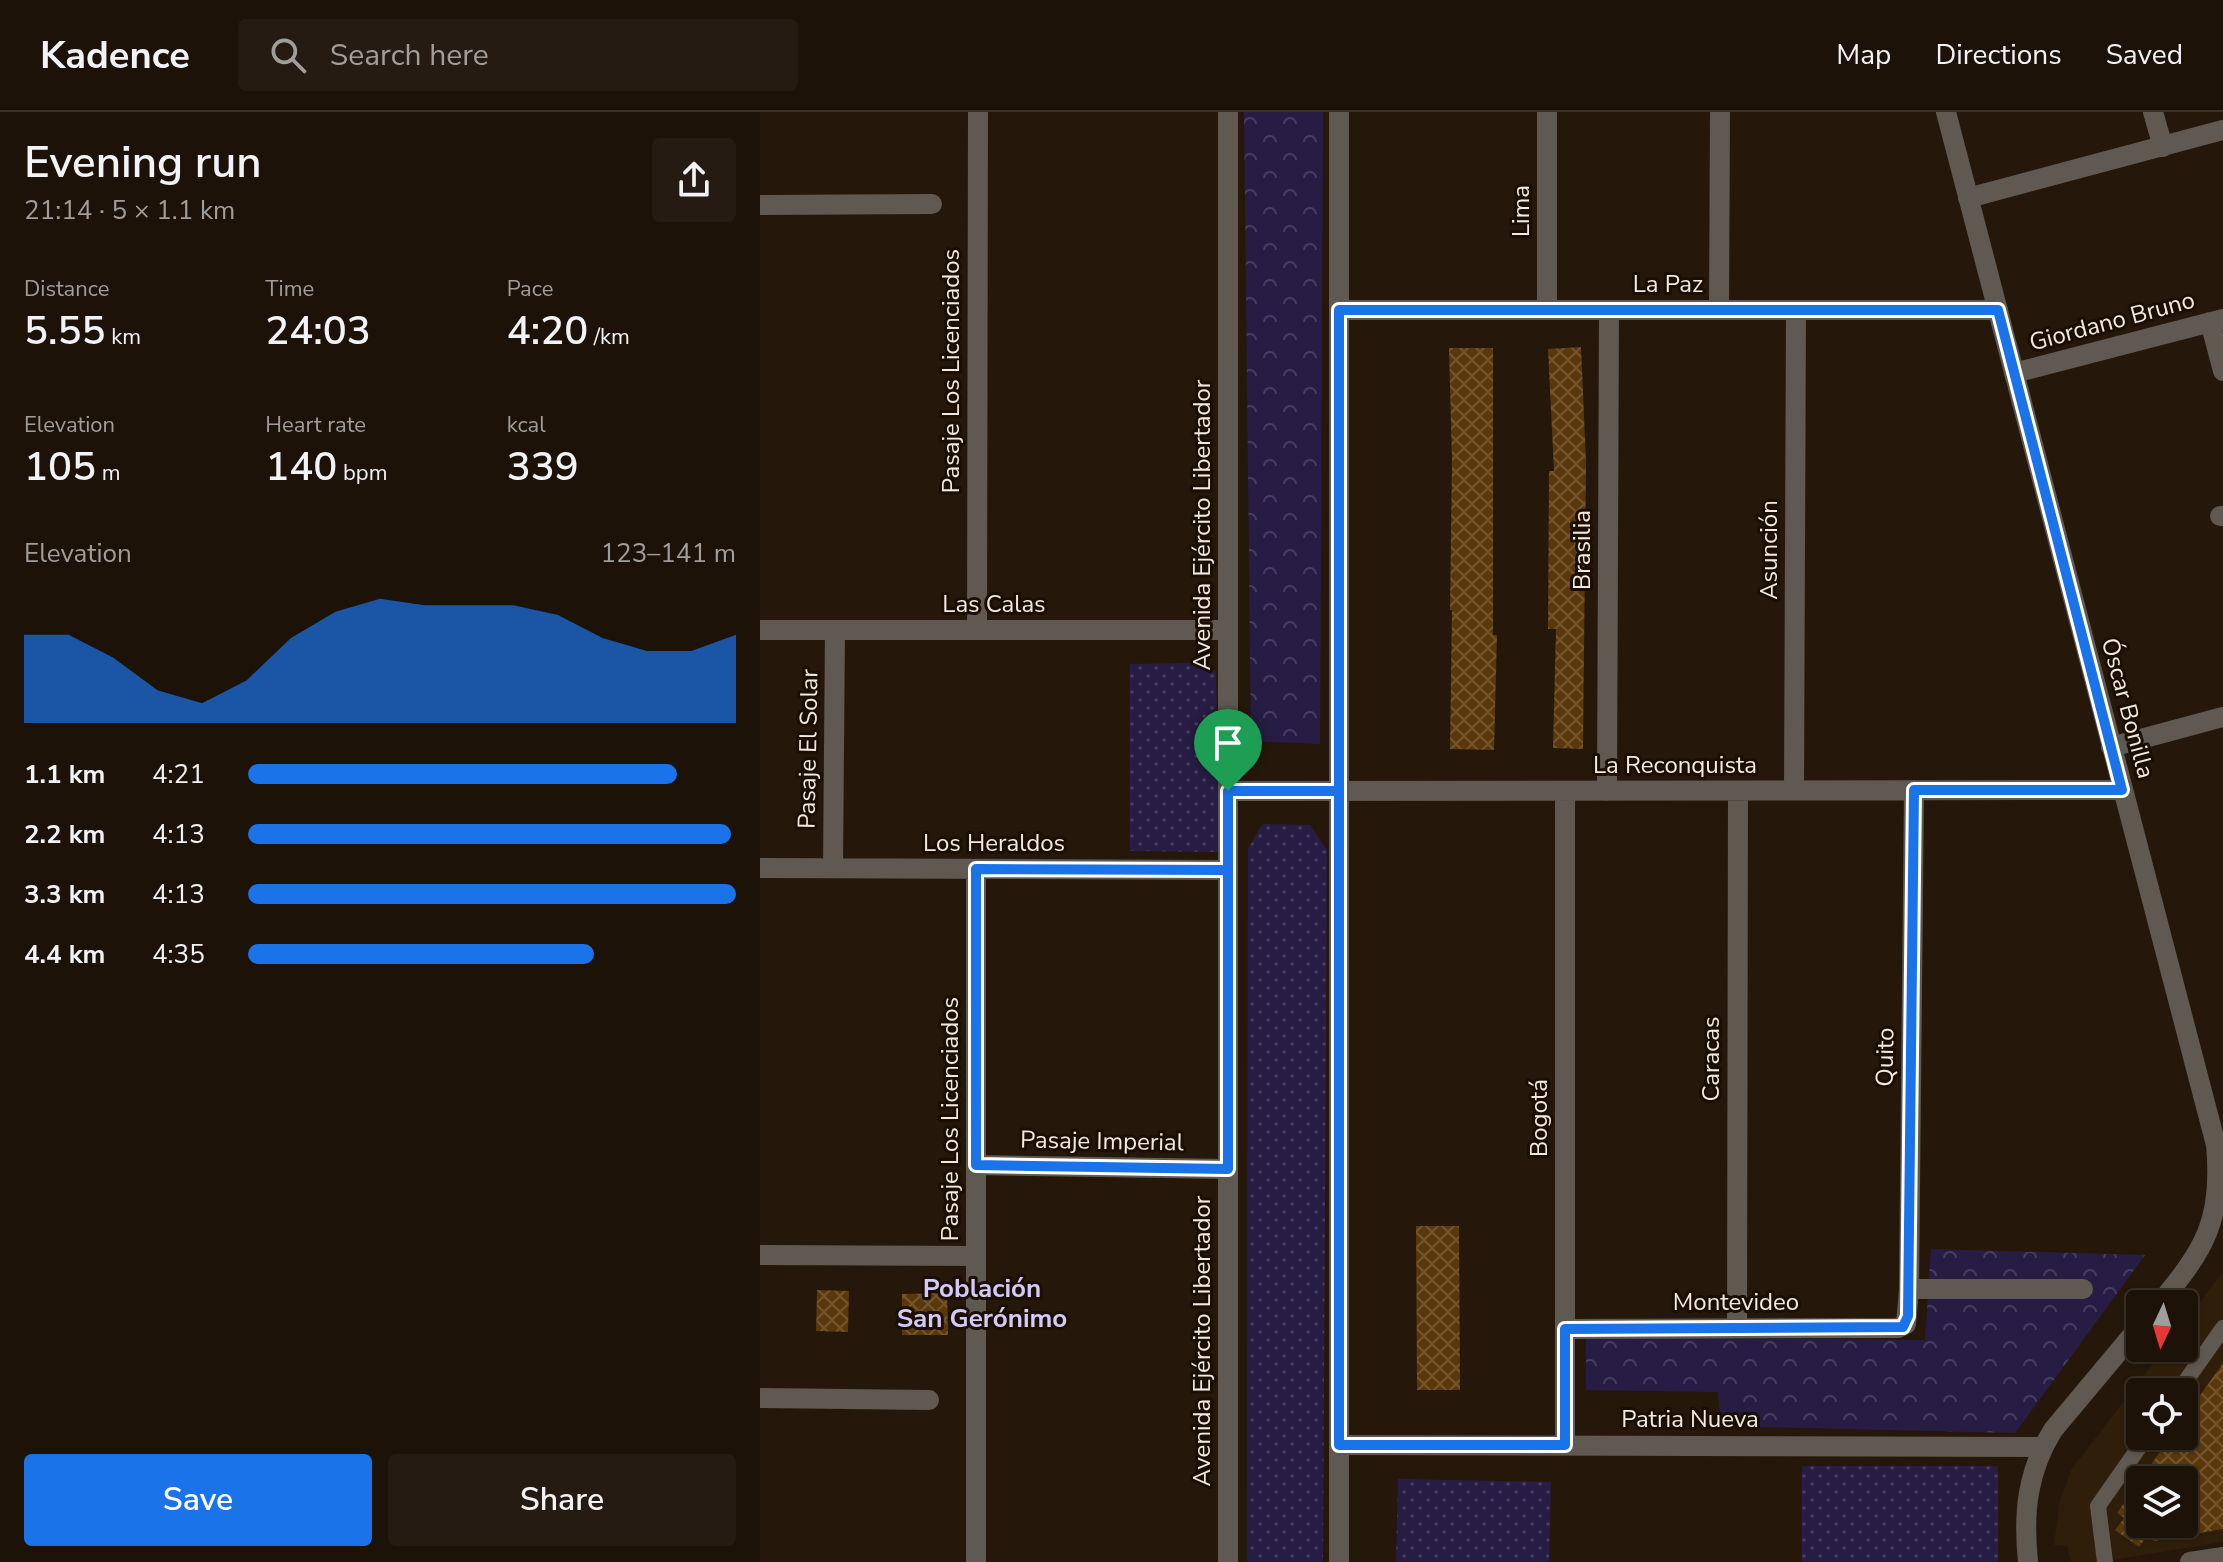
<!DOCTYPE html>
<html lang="en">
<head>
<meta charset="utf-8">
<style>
	body { margin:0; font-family:"Nunito Sans",sans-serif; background:#251b12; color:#f1f3f6; height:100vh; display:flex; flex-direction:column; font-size:30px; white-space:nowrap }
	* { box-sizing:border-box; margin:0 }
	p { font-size:26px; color:#a09e9c }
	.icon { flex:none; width:44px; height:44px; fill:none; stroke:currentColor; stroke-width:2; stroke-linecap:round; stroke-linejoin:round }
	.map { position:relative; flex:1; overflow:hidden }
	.drawer { display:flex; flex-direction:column; background:#1c1208; width:760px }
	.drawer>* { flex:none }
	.needle { width:52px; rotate:184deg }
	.buttons { position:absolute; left:1366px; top:1178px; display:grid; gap:16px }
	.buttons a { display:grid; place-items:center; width:72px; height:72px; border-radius:8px; background:#1c1208; box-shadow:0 2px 6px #0004,0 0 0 2px #3a3229; font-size:40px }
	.pin { position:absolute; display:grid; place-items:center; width:68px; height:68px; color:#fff; margin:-82px -34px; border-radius:50% 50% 50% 0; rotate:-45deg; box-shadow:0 0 8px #0007 }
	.pin .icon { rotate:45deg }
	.round { display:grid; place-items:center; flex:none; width:84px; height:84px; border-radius:8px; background:#251b12 }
	.head { display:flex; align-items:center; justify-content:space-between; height:136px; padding:0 24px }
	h1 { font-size:44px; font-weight:600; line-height:60px }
	.figures { display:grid; grid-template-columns:repeat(3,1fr); gap:12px; height:136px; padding:8px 24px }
	.figures div { display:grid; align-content:center }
	.figures b { font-size:40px; font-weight:600 }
	.figures small { font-size:22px; font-weight:400 }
	.figures p { font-size:22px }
	.chart { height:224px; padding:16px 24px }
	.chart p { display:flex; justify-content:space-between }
	.chart svg { width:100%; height:144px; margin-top:8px; fill:#1a73e8; opacity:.7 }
	.button { display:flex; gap:16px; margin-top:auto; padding:16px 24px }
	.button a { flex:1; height:92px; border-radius:8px; background:#1a73e8; color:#fff; font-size:32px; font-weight:600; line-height:92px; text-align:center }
	.button a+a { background:#251b12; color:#f1f3f6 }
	ul { padding:0 24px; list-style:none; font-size:26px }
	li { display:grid; grid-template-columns:128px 96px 1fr; align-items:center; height:60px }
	li i { height:20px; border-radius:10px; background:#1a73e8 }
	header { display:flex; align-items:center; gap:48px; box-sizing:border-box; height:112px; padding:0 40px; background:#1c1208; border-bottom:2px solid #3a3229 }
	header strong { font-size:38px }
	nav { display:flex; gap:44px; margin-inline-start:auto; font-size:28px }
	.search { width:560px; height:72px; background:#251b12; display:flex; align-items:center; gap:20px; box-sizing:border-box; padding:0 28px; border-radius:8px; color:#a09e9c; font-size:30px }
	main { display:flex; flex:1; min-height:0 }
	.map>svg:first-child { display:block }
</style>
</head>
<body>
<header>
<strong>Kadence</strong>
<div class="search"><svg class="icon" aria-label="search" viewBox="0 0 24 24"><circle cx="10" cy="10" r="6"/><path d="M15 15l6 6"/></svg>Search here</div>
<nav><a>Map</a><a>Directions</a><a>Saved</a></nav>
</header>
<main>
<section class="drawer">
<div class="head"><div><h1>Evening run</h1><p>21:14 · 5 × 1.1 km</p></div><a class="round"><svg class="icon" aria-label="share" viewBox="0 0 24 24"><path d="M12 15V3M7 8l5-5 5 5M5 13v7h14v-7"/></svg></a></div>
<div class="figures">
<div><p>Distance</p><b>5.55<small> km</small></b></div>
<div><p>Time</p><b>24:03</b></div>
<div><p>Pace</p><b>4:20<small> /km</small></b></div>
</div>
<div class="figures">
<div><p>Elevation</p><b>105<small> m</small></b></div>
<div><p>Heart rate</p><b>140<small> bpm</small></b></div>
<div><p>kcal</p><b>339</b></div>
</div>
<div class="chart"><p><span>Elevation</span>123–141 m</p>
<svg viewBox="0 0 160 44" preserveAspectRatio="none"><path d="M0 44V17L10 17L20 24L30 34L40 38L50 31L60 18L70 10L80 6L90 8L100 8L110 8L120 11L130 18L140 22L150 22L160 17V44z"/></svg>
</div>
<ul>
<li><b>1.1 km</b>4:21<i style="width:88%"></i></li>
<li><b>2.2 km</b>4:13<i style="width:99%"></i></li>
<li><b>3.3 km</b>4:13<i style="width:100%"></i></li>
<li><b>4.4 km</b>4:35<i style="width:71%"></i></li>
</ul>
<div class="button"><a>Save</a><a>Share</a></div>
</section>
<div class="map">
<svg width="1463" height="1450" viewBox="0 0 1463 1450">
	<defs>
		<pattern id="grass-dots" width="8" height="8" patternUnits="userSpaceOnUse" patternTransform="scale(2)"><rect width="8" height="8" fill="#271d44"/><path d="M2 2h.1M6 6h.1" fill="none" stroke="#473e5f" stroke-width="1.8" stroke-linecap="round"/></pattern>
		<pattern id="park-crowns" width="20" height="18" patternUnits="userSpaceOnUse" patternTransform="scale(2)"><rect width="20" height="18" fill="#271d44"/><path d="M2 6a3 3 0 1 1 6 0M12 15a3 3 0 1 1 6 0" fill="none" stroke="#473e5f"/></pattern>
		<pattern id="building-cross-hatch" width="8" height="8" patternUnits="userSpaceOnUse" patternTransform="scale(2)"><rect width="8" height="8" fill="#5a380b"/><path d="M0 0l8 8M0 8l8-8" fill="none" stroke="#72552e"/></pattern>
	</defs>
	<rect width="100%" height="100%" fill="#25180a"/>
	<path fill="#2f1e0a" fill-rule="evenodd" d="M1463,1160V1430L1340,1450H1311L1307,1434L1294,1433L1299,1392L1311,1358L1405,1236H1424V1211ZM1380,1280H1424V1324H1380ZM1380,1368H1424V1412H1380Z"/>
	<path fill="url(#grass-dots)" d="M439,551L456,559L459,740L370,739V552Z
		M502,712L550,713L567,738L563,1450H487L488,737Z
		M1042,1354H1238V1450H1042Z
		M638,1367L791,1370L789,1450H636Z"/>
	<path fill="url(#park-crowns)" d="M484,0H563L560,632L491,629Z
		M1171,1137L1385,1143L1255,1321L961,1314L958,1280L826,1278V1225L1165,1228Z"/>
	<path fill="url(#building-cross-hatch)" fill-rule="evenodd" d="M821,235L826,350L823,637L793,636L796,517H788L789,359H794L788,237Z
		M689,236H733V523H737L734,638L690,637L692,498H690L692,349Z
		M656,1114H699L700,1278H657Z
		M57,1178L89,1179L88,1220L56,1219Z
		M187,1181L188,1223H142V1182Z
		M1463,1251V1417L1394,1429L1387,1424L1379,1435L1355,1418L1364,1406L1357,1401L1411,1324H1424V1306ZM1380,1368H1424V1412H1380Z"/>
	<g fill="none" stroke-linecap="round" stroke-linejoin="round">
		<path stroke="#5f5952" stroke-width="16" d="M1418,1280L1463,1216
			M1345,1450L1338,1394L1387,1324"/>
		<path stroke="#5f5952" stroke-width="20" d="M787,0V198
			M1393,0L1403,35
			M1208,86L1463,18
			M0,93L172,92
			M579,198H1238
			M959,198L960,0
			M1450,210L1463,259
			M1254,261L1463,207
			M1460,404H1463
			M0,518H468
			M217,518L218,0
			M1351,635L1463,605
			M1034,678L1036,198
			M468,679L1362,678
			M847,679L849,198
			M0,756L468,758
			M73,756L75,518
			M216,757V1450
			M216,1053L468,1057
			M0,1143L216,1144
			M1149,1177H1323
			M977,1216L978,679
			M805,1217L1138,1216L1146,1212L1149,1177L1154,678
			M0,1286L169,1288
			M579,1333L1282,1335
			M805,1333V679
			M1430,1450L1463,1445"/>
		<path stroke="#5f5952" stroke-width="20" d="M1186,0L1456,1033C1463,1108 1445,1137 1399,1192
			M468,1450V0
			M579,1450V0
			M1268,1450C1263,1401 1267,1360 1293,1318L1380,1214"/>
	</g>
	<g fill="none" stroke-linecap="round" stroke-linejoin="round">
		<defs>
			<path id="route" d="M468,679V758L216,757V1053L468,1057V679H579V1333H805V1217L1143,1215L1148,1204L1154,678H1362L1238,198H579V679H468"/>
		</defs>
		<use href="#route" stroke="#fff" stroke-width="16"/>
		<use href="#route" stroke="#1a73e8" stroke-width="10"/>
	</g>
	<g text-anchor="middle" stroke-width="6" stroke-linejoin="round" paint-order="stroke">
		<g font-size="24" fill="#f2e9e0" stroke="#1b0f03">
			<text transform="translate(761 99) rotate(-90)" y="8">Lima</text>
			<text x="908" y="180">La Paz</text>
			<text transform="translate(1352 209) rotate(-15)" y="8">Giordano Bruno</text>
			<text transform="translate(191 259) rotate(-90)" y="8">Pasaje Los Licenciados</text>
			<text transform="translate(442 413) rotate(-90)" y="8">Avenida Ejército Libertador</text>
			<text transform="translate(822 438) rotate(-90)" y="8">Brasilia</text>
			<text transform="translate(1009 438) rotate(-90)" y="8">Asunción</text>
			<text x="234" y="500">Las Calas</text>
			<text transform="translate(1368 596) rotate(75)" y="8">Óscar Bonilla</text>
			<text transform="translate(48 637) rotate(-89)" y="8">Pasaje El Solar</text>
			<text x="915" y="661">La Reconquista</text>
			<text x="234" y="739">Los Heraldos</text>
			<text transform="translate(1125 945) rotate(-89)" y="8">Quito</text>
			<text transform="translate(951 947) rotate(-90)" y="8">Caracas</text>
			<text transform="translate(779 1006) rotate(-90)" y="8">Bogotá</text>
			<text transform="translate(190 1007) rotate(-90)" y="8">Pasaje Los Licenciados</text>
			<text transform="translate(342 1029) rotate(1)" y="8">Pasaje Imperial</text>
			<text x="976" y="1198">Montevideo</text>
			<text transform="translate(442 1229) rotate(-90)" y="8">Avenida Ejército Libertador</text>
			<text x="930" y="1315">Patria Nueva</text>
		</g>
		<g font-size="26" font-weight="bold" fill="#d2cbf7" stroke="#1b0f03">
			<text x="222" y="1185">Población<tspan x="222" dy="30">San Gerónimo</tspan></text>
		</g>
	</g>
</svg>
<div class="buttons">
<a><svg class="needle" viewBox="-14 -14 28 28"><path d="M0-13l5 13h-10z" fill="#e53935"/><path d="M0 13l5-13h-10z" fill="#a09e9c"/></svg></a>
<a><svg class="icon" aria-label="locate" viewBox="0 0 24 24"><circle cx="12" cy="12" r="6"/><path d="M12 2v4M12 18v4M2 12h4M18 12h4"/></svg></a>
<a><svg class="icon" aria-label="layers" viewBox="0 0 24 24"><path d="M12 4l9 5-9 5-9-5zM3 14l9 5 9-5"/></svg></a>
</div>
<div class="pin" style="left:468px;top:679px;background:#1e9e55"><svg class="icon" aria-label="arrive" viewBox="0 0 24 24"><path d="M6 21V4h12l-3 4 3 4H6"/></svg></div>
</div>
</main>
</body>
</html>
